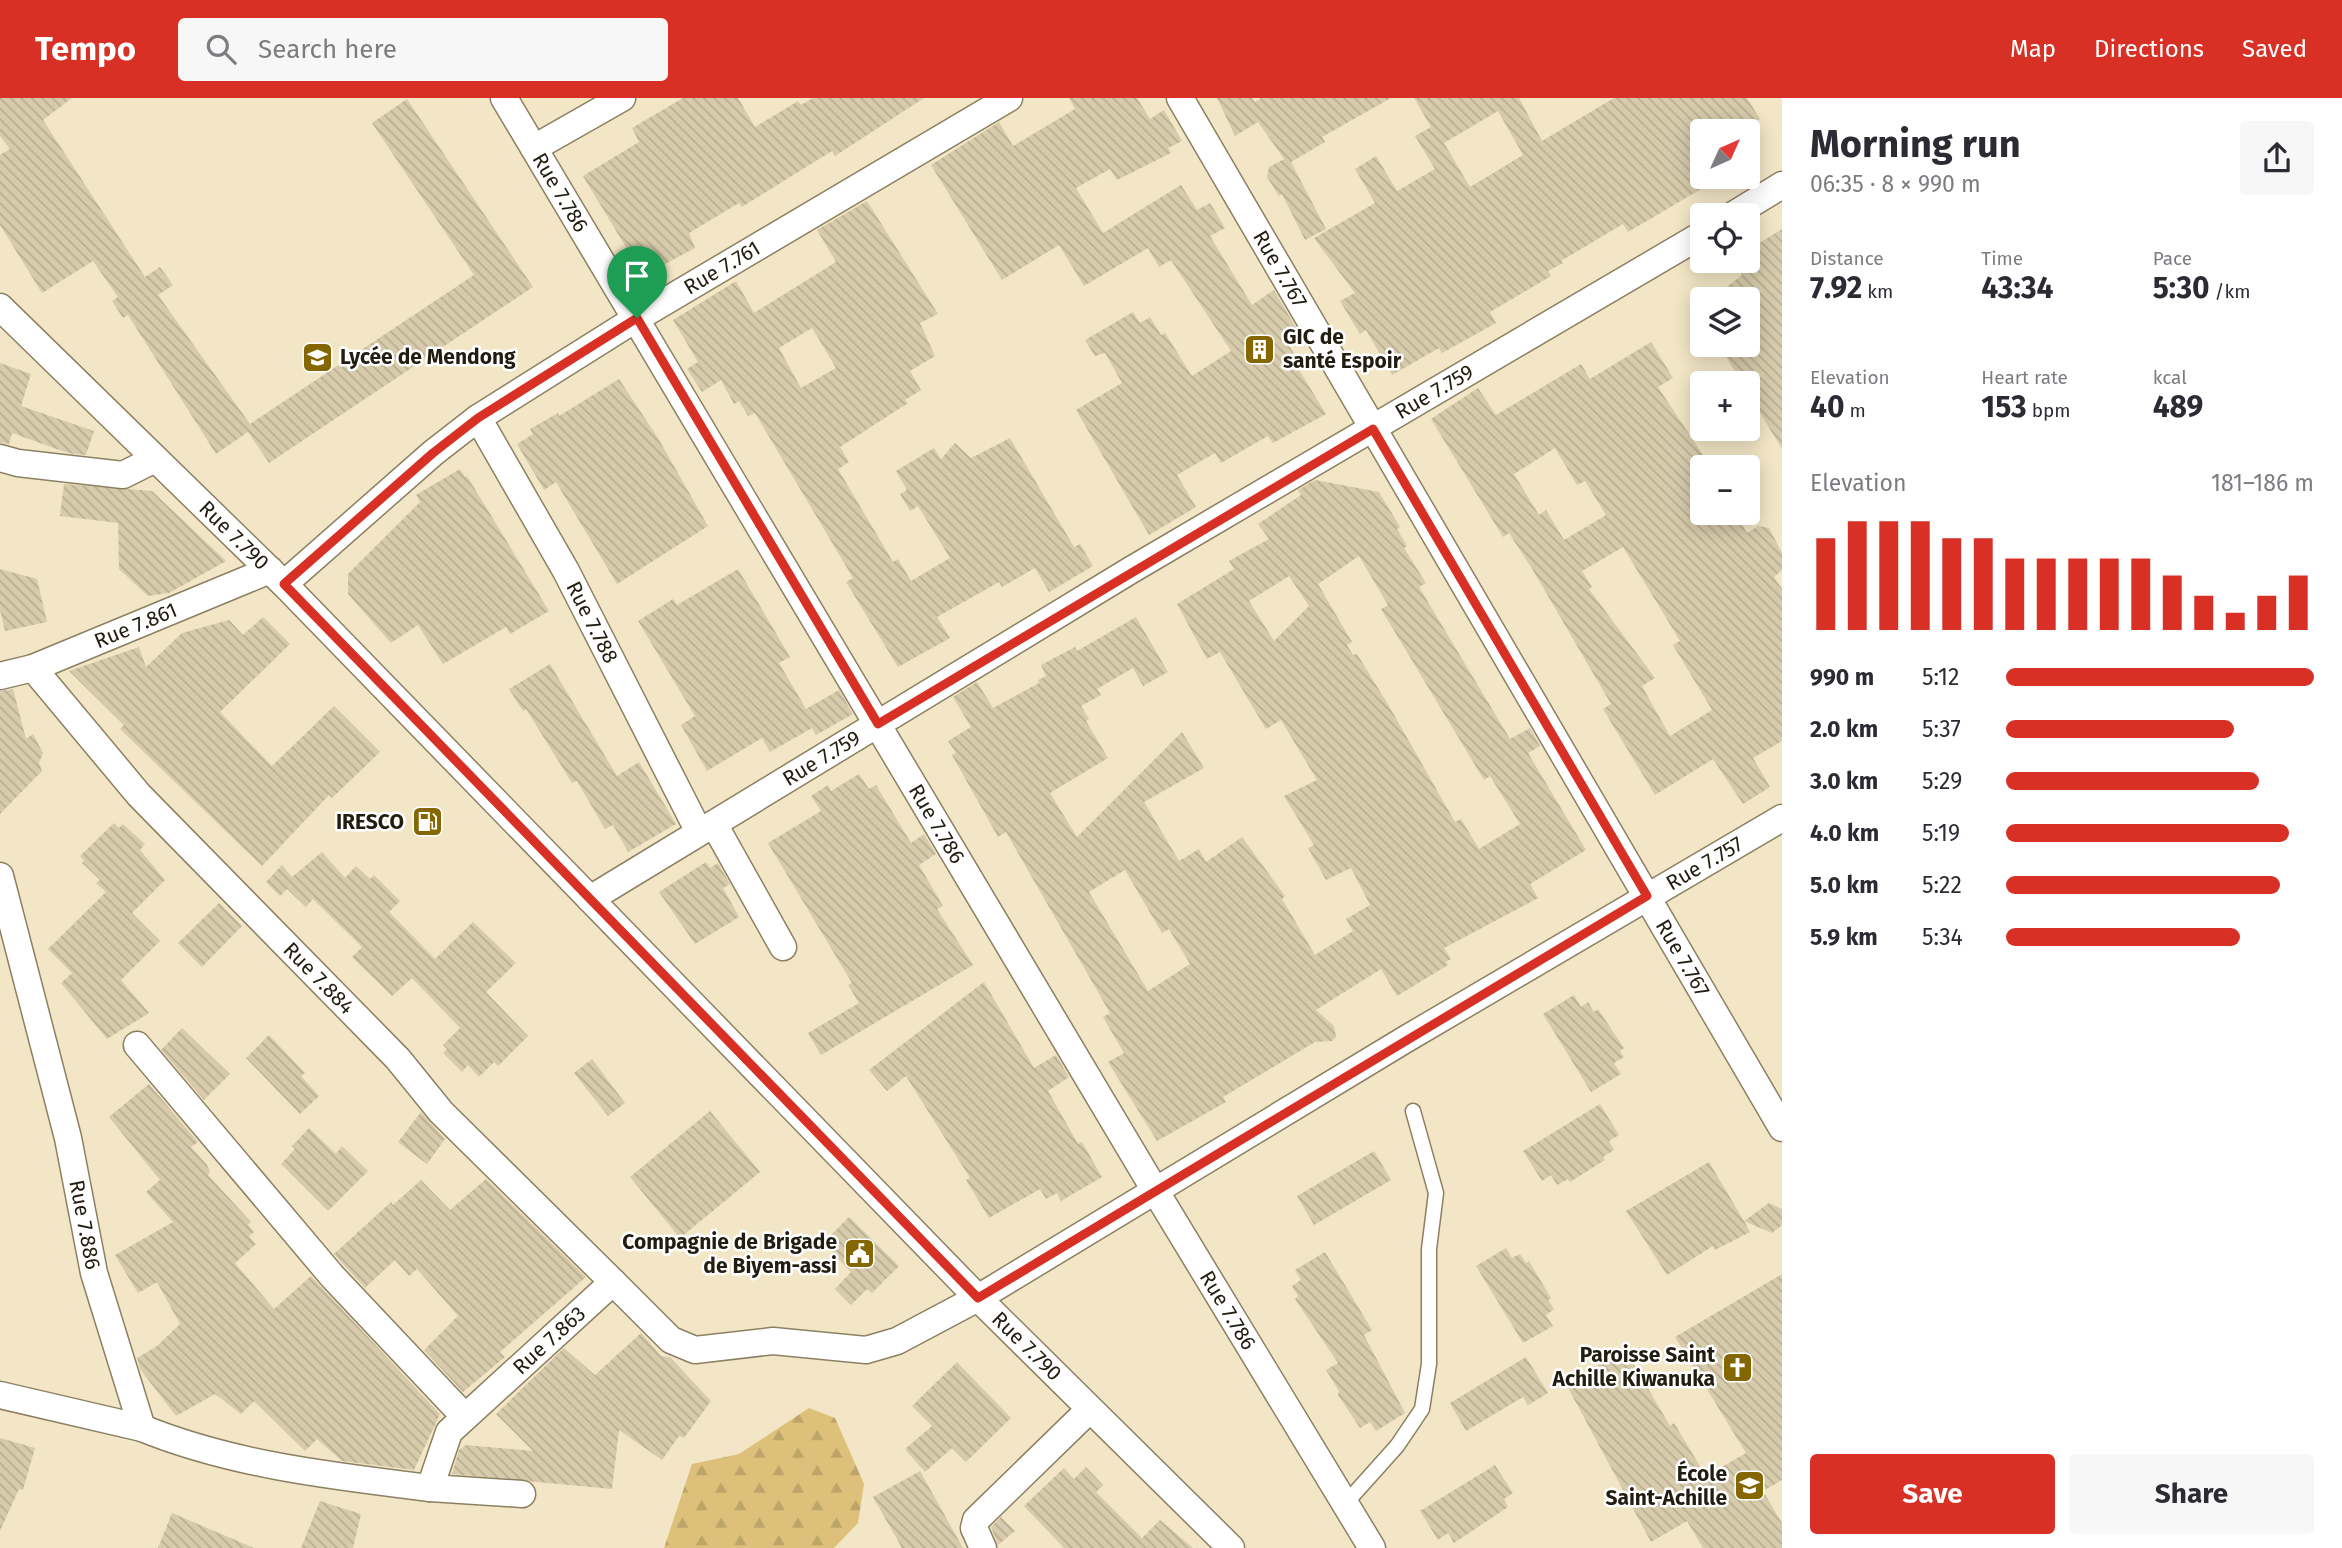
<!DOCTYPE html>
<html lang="en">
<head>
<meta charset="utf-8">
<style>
	body { margin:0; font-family:"Fira Sans",sans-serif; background:#f7f7f7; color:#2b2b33; height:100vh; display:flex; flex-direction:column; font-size:26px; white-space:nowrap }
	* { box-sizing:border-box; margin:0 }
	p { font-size:23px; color:#7c7c81 }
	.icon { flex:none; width:38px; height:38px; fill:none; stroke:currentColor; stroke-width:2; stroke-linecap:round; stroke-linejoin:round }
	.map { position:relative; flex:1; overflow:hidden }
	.side { display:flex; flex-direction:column; background:#fff; width:560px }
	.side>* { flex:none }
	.needle { width:46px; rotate:45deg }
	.tools { position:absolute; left:1690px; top:21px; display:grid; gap:14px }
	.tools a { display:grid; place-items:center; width:70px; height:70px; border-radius:7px; background:#fff; box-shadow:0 4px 18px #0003; font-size:35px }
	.pin { position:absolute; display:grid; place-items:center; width:60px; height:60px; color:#fff; margin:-72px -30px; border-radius:50% 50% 50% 0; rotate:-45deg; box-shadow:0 0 7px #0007 }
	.pin .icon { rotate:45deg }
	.round { display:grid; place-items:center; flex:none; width:74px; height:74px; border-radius:7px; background:#f7f7f7 }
	.headline { display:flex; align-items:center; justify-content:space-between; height:119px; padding:0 28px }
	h1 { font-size:38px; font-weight:700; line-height:52px }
	.metrics { display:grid; grid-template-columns:repeat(3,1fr); gap:10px; height:119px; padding:7px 28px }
	.metrics div { display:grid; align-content:center }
	.metrics b { font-size:30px; font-weight:700 }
	.metrics small { font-size:19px; font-weight:400 }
	.metrics p { font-size:19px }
	.chart { height:196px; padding:14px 28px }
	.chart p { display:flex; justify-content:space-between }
	.chart svg { width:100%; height:126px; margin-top:7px; stroke:#d93025; stroke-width:6 }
	.primary-button { display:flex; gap:14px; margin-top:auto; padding:14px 28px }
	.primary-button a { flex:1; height:80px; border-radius:7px; background:#d93025; color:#fff; font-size:28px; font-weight:700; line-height:80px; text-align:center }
	.primary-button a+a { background:#f7f7f7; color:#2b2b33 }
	ul { padding:0 28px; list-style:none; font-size:23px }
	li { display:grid; grid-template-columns:112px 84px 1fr; align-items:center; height:52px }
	li i { height:18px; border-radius:9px; background:#d93025 }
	header { display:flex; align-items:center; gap:42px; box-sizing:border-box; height:98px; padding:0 35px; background:#d93025; color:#fff }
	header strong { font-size:33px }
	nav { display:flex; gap:38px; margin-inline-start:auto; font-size:24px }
	.search { width:490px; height:63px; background:#f7f7f7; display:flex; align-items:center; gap:18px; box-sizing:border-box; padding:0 24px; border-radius:7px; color:#7c7c81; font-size:26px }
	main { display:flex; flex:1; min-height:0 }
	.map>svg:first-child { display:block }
</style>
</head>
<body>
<header>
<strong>Tempo</strong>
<div class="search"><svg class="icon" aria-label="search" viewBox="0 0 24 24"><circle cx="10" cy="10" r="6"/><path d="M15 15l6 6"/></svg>Search here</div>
<nav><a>Map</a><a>Directions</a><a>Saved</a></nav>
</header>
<main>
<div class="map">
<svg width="1782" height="1450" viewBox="0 0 1782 1450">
	<defs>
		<pattern id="forest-firs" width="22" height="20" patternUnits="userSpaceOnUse" patternTransform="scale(1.75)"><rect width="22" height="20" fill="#ddc17b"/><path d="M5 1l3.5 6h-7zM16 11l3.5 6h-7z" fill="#bda569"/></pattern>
		<pattern id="building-back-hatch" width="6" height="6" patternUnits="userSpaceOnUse" patternTransform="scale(1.75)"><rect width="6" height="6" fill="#d7cbab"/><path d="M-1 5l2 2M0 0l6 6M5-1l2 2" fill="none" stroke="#b8ae92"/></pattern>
	</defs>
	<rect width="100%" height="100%" fill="#f3e6c6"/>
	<path fill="url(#forest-firs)" d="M809,1310L835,1320L864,1386L858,1425L834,1450H664L692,1366L739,1356Z"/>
	<path fill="url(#building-back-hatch)" fill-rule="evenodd" d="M0,0H72L43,22L145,179L160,169L173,187L158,197L250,326L474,177L372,25L407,1L533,189L269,365L248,334L216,356L128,217L123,220L112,203L118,199L93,163L42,195L0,127V57L10,51L0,38Z
		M683,0H738L755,29L798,3L801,7L813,0H924L835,58L832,53L742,109L739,105L689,135L695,150L652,173L638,150L630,156L583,78L639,44L632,30Z
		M1069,0H1137L1150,21L1164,12L1182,43L1168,50L1171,55L1117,82L1110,71L1076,90L1103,135L1181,87L1197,112L1210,105L1225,130L1210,138L1252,207L1274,192L1302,240L1289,248L1294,255L1290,257L1326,316L1273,345L1268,338L1221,365L1215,355L1177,377L1196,409L1149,437L1076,312L1122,285L1105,255L1095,258L1085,242L1133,214L1140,225L1150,219L1161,237L1165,235L1192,278L1231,253L1171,162L1159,169L1148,150L1084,188L1059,147L1002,182L931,67L999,24L1013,48L1075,11Z
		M1217,0H1252L1255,4L1261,0H1391L1322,39L1325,44L1291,64L1326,131L1305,142L1282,96L1279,98L1267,79L1269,69L1284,61L1258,24L1235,38Z
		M1414,0H1519L1542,43L1614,0H1747L1760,21L1740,33H1703V90L1628,134L1623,126L1561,163L1563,165L1548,173L1551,178L1490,214L1496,225L1442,255L1439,250L1392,277L1366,232L1360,236L1340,203L1355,195L1314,140L1375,105L1355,71L1376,58L1397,93L1435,71L1415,38L1431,29ZM1498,13L1523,57L1470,89L1444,45Z
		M867,103L938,216L920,225L935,258L910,273L921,292L905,302L908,305L840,349L849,364L838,371L893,464L898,461L911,483L950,460L918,408L910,413L900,396L907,392L896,373L934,350L941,361L955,345L971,360L1010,340L1074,449L1080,446L1093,468L1049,494L1035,470L1002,489L999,484L937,519L950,540L898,569L846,484L853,480L755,315L748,318L739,303L734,306L721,282L702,294L687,271L698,264L673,222L736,183L754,215L836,164L817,132ZM812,230L836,270L801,290L779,250Z
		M1782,131V351L1748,295V285H1742L1719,247H1748V201H1711L1742,177L1733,163H1748V152Z
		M1651,244L1673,280L1658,289L1711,369H1703V415H1735L1747,435L1758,428L1769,430L1782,455V472L1774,479L1782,491V643L1753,660L1770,689L1743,706L1713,661L1655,697L1603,611L1611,606L1531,469L1509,435L1503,439L1431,321L1478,290L1496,317L1581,266L1590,281ZM1555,350L1577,387L1585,383L1606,417L1564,442L1546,412L1539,417L1514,376ZM1623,449L1680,543L1673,547L1712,612L1670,638L1642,588L1655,580L1589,491L1592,489L1582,473Z
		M0,265L31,276L21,308L94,333L86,357L68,355L12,335L9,346L0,345Z
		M619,281L658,340L708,428L617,486L556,384L544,392L517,346L533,336L530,331L558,315L559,318Z
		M460,371L465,379L467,378L549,513L510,536L506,529L443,566L418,527L391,545L348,496V476L420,404L416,397Z
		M1315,382L1379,394L1400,429L1397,431L1407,448L1404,450L1426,485L1419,489L1510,641L1530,630L1540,648L1528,655L1586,752L1530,786L1538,800L1444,850L1451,861L1446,864L1448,867L1397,898L1381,871L1316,912L1334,928L1336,939L1332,943L1315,944L1223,999L1226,1004L1157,1043L1108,964L1124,955L1103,919L1110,915L1006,734L998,739L952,657L956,655L948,643L971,629L953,599L977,584L993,610L1039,585L1038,582L1046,578L1041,567L1075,549L1077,553L1136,519L1168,574L1143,588L1133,570L1097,591L1101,597L1081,608L1089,621L1086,623L1108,660L1050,695L1077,739L1182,634L1204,670L1144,704L1179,763L1199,751L1206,764L1242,739L1285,798L1282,801L1315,857L1353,833L1346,821L1370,807L1351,770L1326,782L1308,750L1314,747L1284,698L1317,682L1281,622L1266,631L1220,554L1207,561L1177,506L1234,471L1229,463L1269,441L1258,426L1301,397L1298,392ZM1359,458L1388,507L1381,511L1484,682L1490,678L1520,726L1479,751L1461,721L1455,724L1389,608L1357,556L1353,557L1347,547L1352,544L1318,486ZM1289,478L1309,508L1274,543L1249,503ZM1125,772L1162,835L1169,831L1190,866L1148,893L1089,794Z
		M64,386L152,393L226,463L169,495L148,498L119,471L118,425L60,418Z
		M0,471L37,481L47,524L5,533L0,512Z
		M738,471L790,559L779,565L806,611L839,592L853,616L816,637L812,630L770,654L762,640L707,673L681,627L695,618L638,523L673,501L677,507Z
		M263,519L290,546L220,614L272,668L334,608L380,654L332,700L329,697L262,768L120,631L124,627L69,573L139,549L146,569L182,535L229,522L243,537Z
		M550,566L617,678L639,664L676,726L628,754L613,727L605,731L577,683L572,685L526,611L523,613L509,591Z
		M13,591L26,641L33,636L43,655L39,665L42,673L0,716V593Z
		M859,676L869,691L876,687L911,745L924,736L936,756L919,767L943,808L937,811L973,867L821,957L808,935L859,905L848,887L852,885L768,745L821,713L811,698L828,687L831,693Z
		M114,725L119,730L123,726L145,746L140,752L165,782L132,815L160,843L121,882L149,915L107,941L61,885L72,875L48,851L106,794L96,785L100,782L82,765L84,763L80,758Z
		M322,754L345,780L356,768L370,781L374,777L400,803L389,814L435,861L473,824L516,865L486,894L528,938L498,968L494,964L479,979L468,967L462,974L443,955L447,951L443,947L460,930L412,880L392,898L352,859L362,849L313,801L306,809L287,791L280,798L266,784L282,767L292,779Z
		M706,764L710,770L718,765L730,786L723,790L739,819L695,846L659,794Z
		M219,805L242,828L202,869L178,845Z
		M984,884L1034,970L1056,957L1069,979L1048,993L1078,1046L1082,1044L1102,1079L1061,1103L1057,1095L1046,1101L1040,1091L989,1120L966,1082L970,1080L906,978L887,993L869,972Z
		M1574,897L1581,909L1588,904L1594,914L1598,911L1624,950L1620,953L1624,959L1614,965L1621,976L1591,994L1543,916Z
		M182,930L230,976L204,1002L161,952Z
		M269,937L305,975L301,978L319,998L300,1016L246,960Z
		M592,961L625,1005L608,1018L574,975Z
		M149,986L198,1044L191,1049L207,1067L210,1074L208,1077L251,1124L248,1127L254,1134L249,1138L256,1146L235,1165L274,1211L311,1178L440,1316L414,1372L342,1363L317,1341L305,1353L254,1303L241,1316L215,1296L176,1318L140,1271L137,1260L157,1248L180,1226L157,1184L138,1195L115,1157L173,1124L146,1094L160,1082L109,1019Z
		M1600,1006L1619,1037L1609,1043L1614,1052L1603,1059L1605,1062L1570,1084L1568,1081L1557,1087L1551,1077L1542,1083L1523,1053Z
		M710,1013L760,1074L680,1140L630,1079Z
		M421,1014L445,1041L427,1066L398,1044Z
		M309,1030L336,1056L342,1048L368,1073L328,1113L281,1066L295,1051L292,1048Z
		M1374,1053L1391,1082L1314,1127L1297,1098Z
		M1709,1064L1744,1123L1769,1105L1782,1111V1127L1772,1135L1744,1123L1750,1134L1715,1152L1713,1148L1667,1177L1626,1113Z
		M486,1081L586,1179L500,1254L505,1259L463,1294L424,1252L458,1218L417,1171L409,1178L395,1162L365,1190L334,1156L391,1104L393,1107L421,1082L450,1112Z
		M849,1119L899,1168L872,1195L867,1191L851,1207L835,1191L851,1174L823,1145Z
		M1506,1150L1512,1160L1520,1156L1526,1165L1529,1163L1551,1200L1548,1202L1554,1211L1546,1217L1553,1228L1523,1245L1476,1168Z
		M1325,1154L1372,1232L1364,1237L1405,1315L1376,1333L1370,1324L1360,1330L1338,1297L1339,1293L1326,1272L1338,1265L1295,1201L1298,1198L1292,1188L1301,1182L1295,1172Z
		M1782,1176V1382L1763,1393L1782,1425V1450H1703L1687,1423L1651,1444L1566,1286L1625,1251L1670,1328L1674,1325L1706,1378L1746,1355L1675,1239Z
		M641,1235L661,1258L670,1259L711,1303L684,1340L679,1338L662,1362L619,1332L612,1391L452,1376L459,1352L466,1347L533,1353L496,1316L564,1250L595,1277Z
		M1526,1259L1548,1295L1528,1307L1523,1299L1466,1333L1450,1305Z
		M957,1264L1011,1320L966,1364L952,1350L925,1374L905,1351L932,1328L912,1308Z
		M0,1340L35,1350L23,1392L19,1391L0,1433Z
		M1495,1367L1513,1395L1504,1401L1508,1409L1454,1445L1448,1435L1438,1442L1420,1413Z
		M1086,1369L1103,1387L1096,1394L1142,1440L1160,1422L1193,1450H1064L1024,1408L1064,1370L1074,1381Z
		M920,1373L963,1450H902L873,1399Z
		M320,1403L361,1416L353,1450H301Z
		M172,1415L254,1450H158Z
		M1001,1419L1015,1433L998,1447L991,1429Z"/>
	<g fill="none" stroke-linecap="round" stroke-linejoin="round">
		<defs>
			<path id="lane" d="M1345,1406L1397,1348L1422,1311L1429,1266V1151L1436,1095L1413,1013"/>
			<g id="street">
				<path id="s1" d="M504,0L1156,1094L1372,1450"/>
				<path id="s2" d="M1180,0L1782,1030"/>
				<path d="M534,50L622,0"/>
				<path d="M1733,117L1782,87"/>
				<path id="s3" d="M0,209L284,486L978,1200L1231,1450"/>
				<path id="s4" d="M478,320L566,473L699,734"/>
				<path d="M0,360L18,365L123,377L155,361"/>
				<path id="s5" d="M284,486L433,355L478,320L637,220L1009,0"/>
				<path id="s6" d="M33,570L139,697L398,961L441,1014L613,1184"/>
				<path id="s7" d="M0,578L33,570L270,472"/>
				<path d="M714,726L783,849"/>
				<path id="s8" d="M0,778L68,1040L94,1175L142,1330L0,1297"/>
				<path id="s9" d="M590,801L1131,472L1703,136"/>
				<path d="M137,947L332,1178L465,1319"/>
				<path id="s10" d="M142,1330C233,1367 332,1378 430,1390L449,1334L613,1184L671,1242L695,1252L773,1243L866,1252L897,1243L978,1200L1406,941L1782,720"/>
				<path d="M430,1390L522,1396"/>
				<path d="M983,1450L974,1430L976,1422L1089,1312"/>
			</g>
		</defs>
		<use href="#lane" stroke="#8c8062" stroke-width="17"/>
		<use href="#street" stroke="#8c8062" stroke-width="29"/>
		<use href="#lane" stroke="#fff" stroke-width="14"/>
		<use href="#street" stroke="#fff" stroke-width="26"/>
	</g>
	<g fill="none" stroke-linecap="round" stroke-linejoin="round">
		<defs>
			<path id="route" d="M637,220L878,626L1373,331L1647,798L978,1200L284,486L433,355L478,320Z"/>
		</defs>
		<use href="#route" stroke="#fff" stroke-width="14"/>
		<use href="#route" stroke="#d93025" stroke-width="9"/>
	</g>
	<defs>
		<symbol id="building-square" viewBox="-11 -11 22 22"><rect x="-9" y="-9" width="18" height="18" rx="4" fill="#856701" stroke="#fff"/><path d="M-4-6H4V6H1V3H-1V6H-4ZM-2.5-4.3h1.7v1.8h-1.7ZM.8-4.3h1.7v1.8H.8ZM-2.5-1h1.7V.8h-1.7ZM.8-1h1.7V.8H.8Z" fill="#fff"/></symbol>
		<symbol id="school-square" viewBox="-11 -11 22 22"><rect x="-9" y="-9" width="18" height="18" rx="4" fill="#856701" stroke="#fff"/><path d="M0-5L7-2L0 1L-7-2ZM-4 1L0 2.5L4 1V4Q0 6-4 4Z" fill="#fff"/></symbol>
		<symbol id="fuel-square" viewBox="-11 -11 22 22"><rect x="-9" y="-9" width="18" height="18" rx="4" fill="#856701" stroke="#fff"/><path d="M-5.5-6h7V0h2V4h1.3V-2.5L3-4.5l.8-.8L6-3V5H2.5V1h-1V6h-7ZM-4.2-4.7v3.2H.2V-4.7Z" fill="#fff"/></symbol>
		<symbol id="civic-square" viewBox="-11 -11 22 22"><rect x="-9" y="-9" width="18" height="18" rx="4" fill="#856701" stroke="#fff"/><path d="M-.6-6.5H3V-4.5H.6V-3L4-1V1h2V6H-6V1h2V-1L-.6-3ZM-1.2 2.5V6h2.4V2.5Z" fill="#fff"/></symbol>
		<symbol id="church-square" viewBox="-11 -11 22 22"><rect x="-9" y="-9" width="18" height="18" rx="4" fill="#856701" stroke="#fff"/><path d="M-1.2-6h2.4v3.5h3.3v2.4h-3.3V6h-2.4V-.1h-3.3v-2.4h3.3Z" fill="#fff"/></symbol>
	</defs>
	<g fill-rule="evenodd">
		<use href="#building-square" x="1242" y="234" width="35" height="35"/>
		<use href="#school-square" x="300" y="242" width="35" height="35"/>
		<use href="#fuel-square" x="410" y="706" width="35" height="35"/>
		<use href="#civic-square" x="842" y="1138" width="35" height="35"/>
		<use href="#church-square" x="1720" y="1252" width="35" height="35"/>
		<use href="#school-square" x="1732" y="1370" width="35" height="35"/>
	</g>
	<g text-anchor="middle" stroke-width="5" stroke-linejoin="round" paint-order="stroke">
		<g font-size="21" fill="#221d11" stroke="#fff">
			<text dy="7" stroke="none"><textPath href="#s1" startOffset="110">Rue 7.786</textPath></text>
			<text dy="7" stroke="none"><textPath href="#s5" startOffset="542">Rue 7.761</textPath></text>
			<text dy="7" stroke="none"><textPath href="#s2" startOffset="198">Rue 7.767</textPath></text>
			<text dy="7" stroke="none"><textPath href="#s9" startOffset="985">Rue 7.759</textPath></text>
			<text dy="7" stroke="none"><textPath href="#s3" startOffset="327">Rue 7.790</textPath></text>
			<text dy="7" stroke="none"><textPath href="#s4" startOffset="234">Rue 7.788</textPath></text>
			<text dy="7" stroke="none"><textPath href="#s7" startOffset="145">Rue 7.861</textPath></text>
			<text dy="7" stroke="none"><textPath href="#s9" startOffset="271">Rue 7.759</textPath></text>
			<text dy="7" stroke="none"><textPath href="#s1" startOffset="845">Rue 7.786</textPath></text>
			<text dy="7" stroke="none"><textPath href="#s10" startOffset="1827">Rue 7.757</textPath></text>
			<text dy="7" stroke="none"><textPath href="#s2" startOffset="996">Rue 7.767</textPath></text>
			<text dy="7" stroke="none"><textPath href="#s6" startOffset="422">Rue 7.884</textPath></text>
			<text dy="7" stroke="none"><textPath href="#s8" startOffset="359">Rue 7.886</textPath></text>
			<text dy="7" stroke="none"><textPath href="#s1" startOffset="1412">Rue 7.786</textPath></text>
			<text dy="7" stroke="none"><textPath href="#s10" startOffset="490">Rue 7.863</textPath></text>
			<text dy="7" stroke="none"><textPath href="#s3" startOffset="1461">Rue 7.790</textPath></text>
		</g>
		<g font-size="21" font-weight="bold" fill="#221d11" stroke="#fff" text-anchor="end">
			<text x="1283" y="246" text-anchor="start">GIC de<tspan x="1283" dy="24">santé Espoir</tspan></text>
			<text x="340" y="266" text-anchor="start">Lycée de Mendong</text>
			<text x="404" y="731">IRESCO</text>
			<text x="837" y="1151">Compagnie de Brigade<tspan x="837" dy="24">de Biyem-assi</tspan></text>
			<text x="1715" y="1264">Paroisse Saint<tspan x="1715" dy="24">Achille Kiwanuka</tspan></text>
			<text x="1727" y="1383">École<tspan x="1727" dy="24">Saint-Achille</tspan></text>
		</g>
	</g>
</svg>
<div class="tools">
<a><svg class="needle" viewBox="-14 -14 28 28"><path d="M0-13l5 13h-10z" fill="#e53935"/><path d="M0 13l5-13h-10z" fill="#7c7c81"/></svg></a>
<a><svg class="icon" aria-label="locate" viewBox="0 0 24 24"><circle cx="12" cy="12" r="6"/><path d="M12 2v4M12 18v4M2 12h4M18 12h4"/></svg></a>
<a><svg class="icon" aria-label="layers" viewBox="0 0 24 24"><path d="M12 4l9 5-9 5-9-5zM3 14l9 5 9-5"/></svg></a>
<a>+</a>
<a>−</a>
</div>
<div class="pin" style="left:637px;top:220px;background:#1e9e55"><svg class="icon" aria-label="arrive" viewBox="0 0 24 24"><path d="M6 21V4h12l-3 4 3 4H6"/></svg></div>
</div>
<section class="side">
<div class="headline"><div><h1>Morning run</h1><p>06:35 · 8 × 990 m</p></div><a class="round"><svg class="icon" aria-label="share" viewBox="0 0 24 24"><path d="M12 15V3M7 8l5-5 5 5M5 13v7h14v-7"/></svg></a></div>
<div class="metrics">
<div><p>Distance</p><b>7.92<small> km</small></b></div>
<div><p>Time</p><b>43:34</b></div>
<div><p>Pace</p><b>5:30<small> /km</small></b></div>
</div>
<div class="metrics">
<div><p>Elevation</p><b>40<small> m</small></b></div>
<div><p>Heart rate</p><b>153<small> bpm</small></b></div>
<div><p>kcal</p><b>489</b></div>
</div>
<div class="chart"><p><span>Elevation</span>181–186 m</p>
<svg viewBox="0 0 160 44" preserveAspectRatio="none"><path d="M5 44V12M15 44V6M25 44V6M35 44V6M45 44V12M55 44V12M65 44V19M75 44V19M85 44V19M95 44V19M105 44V19M115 44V25M125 44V32M135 44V38M145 44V32M155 44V25"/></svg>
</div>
<ul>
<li><b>990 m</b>5:12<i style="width:100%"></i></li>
<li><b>2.0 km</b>5:37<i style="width:74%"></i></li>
<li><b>3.0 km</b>5:29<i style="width:82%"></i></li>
<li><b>4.0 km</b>5:19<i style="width:92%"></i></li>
<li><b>5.0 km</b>5:22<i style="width:89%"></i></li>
<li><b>5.9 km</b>5:34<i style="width:76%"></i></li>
</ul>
<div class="primary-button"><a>Save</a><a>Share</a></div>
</section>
</main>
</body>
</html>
